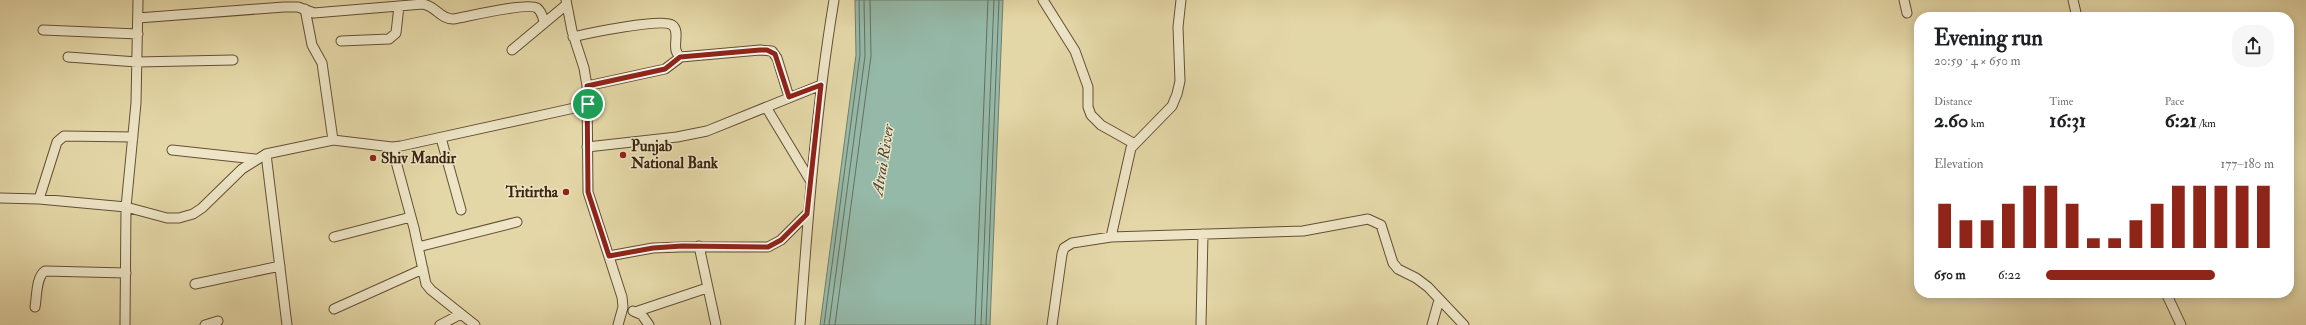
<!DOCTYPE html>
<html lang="en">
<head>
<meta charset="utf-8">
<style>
	body { margin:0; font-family:"IM FELL Double Pica",serif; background:#f6f6f6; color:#202124; height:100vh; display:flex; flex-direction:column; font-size:15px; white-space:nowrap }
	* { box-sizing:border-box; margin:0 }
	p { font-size:13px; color:#757577 }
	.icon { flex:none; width:22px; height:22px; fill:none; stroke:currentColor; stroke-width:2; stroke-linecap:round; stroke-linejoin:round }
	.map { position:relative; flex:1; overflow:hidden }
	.drawer { position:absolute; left:1914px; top:12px; width:380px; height:286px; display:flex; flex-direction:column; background:#fff; border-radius:16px; box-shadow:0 2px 10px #0003 }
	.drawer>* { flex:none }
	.pin { position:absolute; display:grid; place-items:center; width:34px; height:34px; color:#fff; margin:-17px; border:2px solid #fff; border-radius:50%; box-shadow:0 1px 4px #0007 }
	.round { display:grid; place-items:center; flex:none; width:42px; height:42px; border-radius:16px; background:#f6f6f6 }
	.head { display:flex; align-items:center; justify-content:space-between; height:68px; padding:0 20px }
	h1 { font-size:22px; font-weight:800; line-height:30px }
	.metrics { display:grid; grid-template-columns:repeat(3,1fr); gap:6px; height:68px; padding:4px 20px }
	.metrics div { display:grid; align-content:center }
	.metrics b { font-size:20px; font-weight:800 }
	.metrics small { font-size:11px; font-weight:400 }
	.metrics p { font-size:11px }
	.chart { height:112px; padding:8px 20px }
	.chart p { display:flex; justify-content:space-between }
	.chart svg { width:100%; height:72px; margin-top:4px; stroke:#8f2418; stroke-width:6 }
	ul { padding:0 20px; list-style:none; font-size:13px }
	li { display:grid; grid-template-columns:64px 48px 1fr; align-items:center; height:30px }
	li i { height:10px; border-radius:5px; background:#8f2418 }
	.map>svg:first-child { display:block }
</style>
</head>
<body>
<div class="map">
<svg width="2306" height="325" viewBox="0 0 2306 325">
	<rect width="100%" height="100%" fill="#e4d7a7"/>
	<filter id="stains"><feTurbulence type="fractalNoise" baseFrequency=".005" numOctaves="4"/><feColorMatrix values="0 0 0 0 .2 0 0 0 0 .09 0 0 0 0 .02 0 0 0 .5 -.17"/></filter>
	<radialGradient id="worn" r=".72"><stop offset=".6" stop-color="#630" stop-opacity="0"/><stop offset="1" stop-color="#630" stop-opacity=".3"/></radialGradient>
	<path fill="#95b9a9" stroke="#717d6b" d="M855,0H1003L990,325H820L856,55Z"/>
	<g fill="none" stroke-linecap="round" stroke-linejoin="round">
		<path stroke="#686e5c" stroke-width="1" d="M824,325L860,55L859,0
			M829,325L865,56L864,0
			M835,325L871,56L870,0
			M975,325L988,0
			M981,325L994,0
			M986,325L999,0"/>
		<defs>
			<path id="minor" d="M566,0L572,31L584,68L587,86L588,192L622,297L623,307L618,325
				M1043,0L1075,51L1088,87V107L1091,115L1101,125L1133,143
				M1904,0L1907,13
				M2073,0L2077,17
				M305,9L312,45L322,63L333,140
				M138,18L284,7H298L314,13L423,4C436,6 440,19 453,19C466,17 528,2 537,8C541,11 543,17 544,22
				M43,30L138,34
				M573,37C589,33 662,18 672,25C682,32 669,50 681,57L760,50L772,51L777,58L789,97
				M341,41L389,39L396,33L399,6
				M512,50L566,5
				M68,57L137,62L233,60
				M587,86L665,69L681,57
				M766,107L810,180
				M441,138L461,210
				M392,147L414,228L426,284L431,290L475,325
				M587,147L677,137L707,131L821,85
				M172,150L255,159
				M266,154L287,325
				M0,198L39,199L126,207L167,218H179L193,214L202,208L242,169L266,154L333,140L392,147L401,146L588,105
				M39,199L57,142L64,136L133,137
				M334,237L411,217
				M1111,237L1131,148L1172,106L1177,94L1180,81L1178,27L1181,0
				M699,246L716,325
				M418,247L517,222
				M609,256L653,248L682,247H768L781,240L807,214
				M195,284L280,266
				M2166,293L2181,325
				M35,307C37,296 36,277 45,271L126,273
				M334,309L423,269
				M633,311L642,315L649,325
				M635,312L707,288
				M125,325L126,207L136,103L138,0
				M205,325L218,321
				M440,325L461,314
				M800,325C808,216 816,108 834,0
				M1052,325L1062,254L1064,248L1072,243L1111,237L1303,231L1368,219L1381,225L1393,263L1398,269L1416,278L1428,287L1464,325
				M1201,325L1203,234
				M1432,325L1439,300"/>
		</defs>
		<use href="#minor" stroke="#645035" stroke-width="11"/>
		<use href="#minor" stroke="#ede5c6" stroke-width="9"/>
	</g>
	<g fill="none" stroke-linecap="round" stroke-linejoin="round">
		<defs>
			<path id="route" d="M760,50H767L775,54L789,97L821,85L807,214L781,240L768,247L682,246L653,248L609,256L588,192L587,86L665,69L680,57Z"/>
		</defs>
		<use href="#route" stroke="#fff" stroke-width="8"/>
		<use href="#route" stroke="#8f2418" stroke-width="5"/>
	</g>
	<g fill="#8f2418" stroke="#ede5c6" stroke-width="1.5">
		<circle cx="623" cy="155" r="4"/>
		<circle cx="373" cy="158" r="4"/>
		<circle cx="566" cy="192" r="4"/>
	</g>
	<g text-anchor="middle" stroke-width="3" stroke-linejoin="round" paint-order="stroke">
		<g font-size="15" font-weight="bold" fill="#3a230f" stroke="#ede5c6" text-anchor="start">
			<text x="631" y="151">Punjab<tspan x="631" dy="17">National Bank</tspan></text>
			<text x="381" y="163">Shiv Mandir</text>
			<text x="558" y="197" text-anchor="end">Tritirtha</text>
		</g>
		<g font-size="16" font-style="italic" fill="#514836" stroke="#ede5c6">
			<text transform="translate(882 160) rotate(-81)" y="6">Atrai River</text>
		</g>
	</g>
	<rect width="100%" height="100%" filter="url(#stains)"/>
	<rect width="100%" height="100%" fill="url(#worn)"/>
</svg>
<div class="pin" style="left:588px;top:104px;background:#1e9e55"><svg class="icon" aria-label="arrive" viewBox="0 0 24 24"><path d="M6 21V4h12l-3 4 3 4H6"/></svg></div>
<section class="drawer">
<div class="head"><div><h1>Evening run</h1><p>20:59 · 4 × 650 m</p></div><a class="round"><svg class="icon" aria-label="share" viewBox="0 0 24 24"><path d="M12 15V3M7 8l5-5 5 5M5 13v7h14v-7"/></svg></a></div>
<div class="metrics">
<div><p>Distance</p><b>2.60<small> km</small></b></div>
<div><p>Time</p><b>16:31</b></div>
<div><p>Pace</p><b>6:21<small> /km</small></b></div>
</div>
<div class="chart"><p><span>Elevation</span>177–180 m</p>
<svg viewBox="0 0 160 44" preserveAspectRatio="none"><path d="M5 44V17M15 44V27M25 44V27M35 44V17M45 44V6M55 44V6M65 44V17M75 44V38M85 44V38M95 44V27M105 44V17M115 44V6M125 44V6M135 44V6M145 44V6M155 44V6"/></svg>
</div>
<ul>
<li><b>650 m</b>6:22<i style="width:74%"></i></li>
</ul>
</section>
</div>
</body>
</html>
